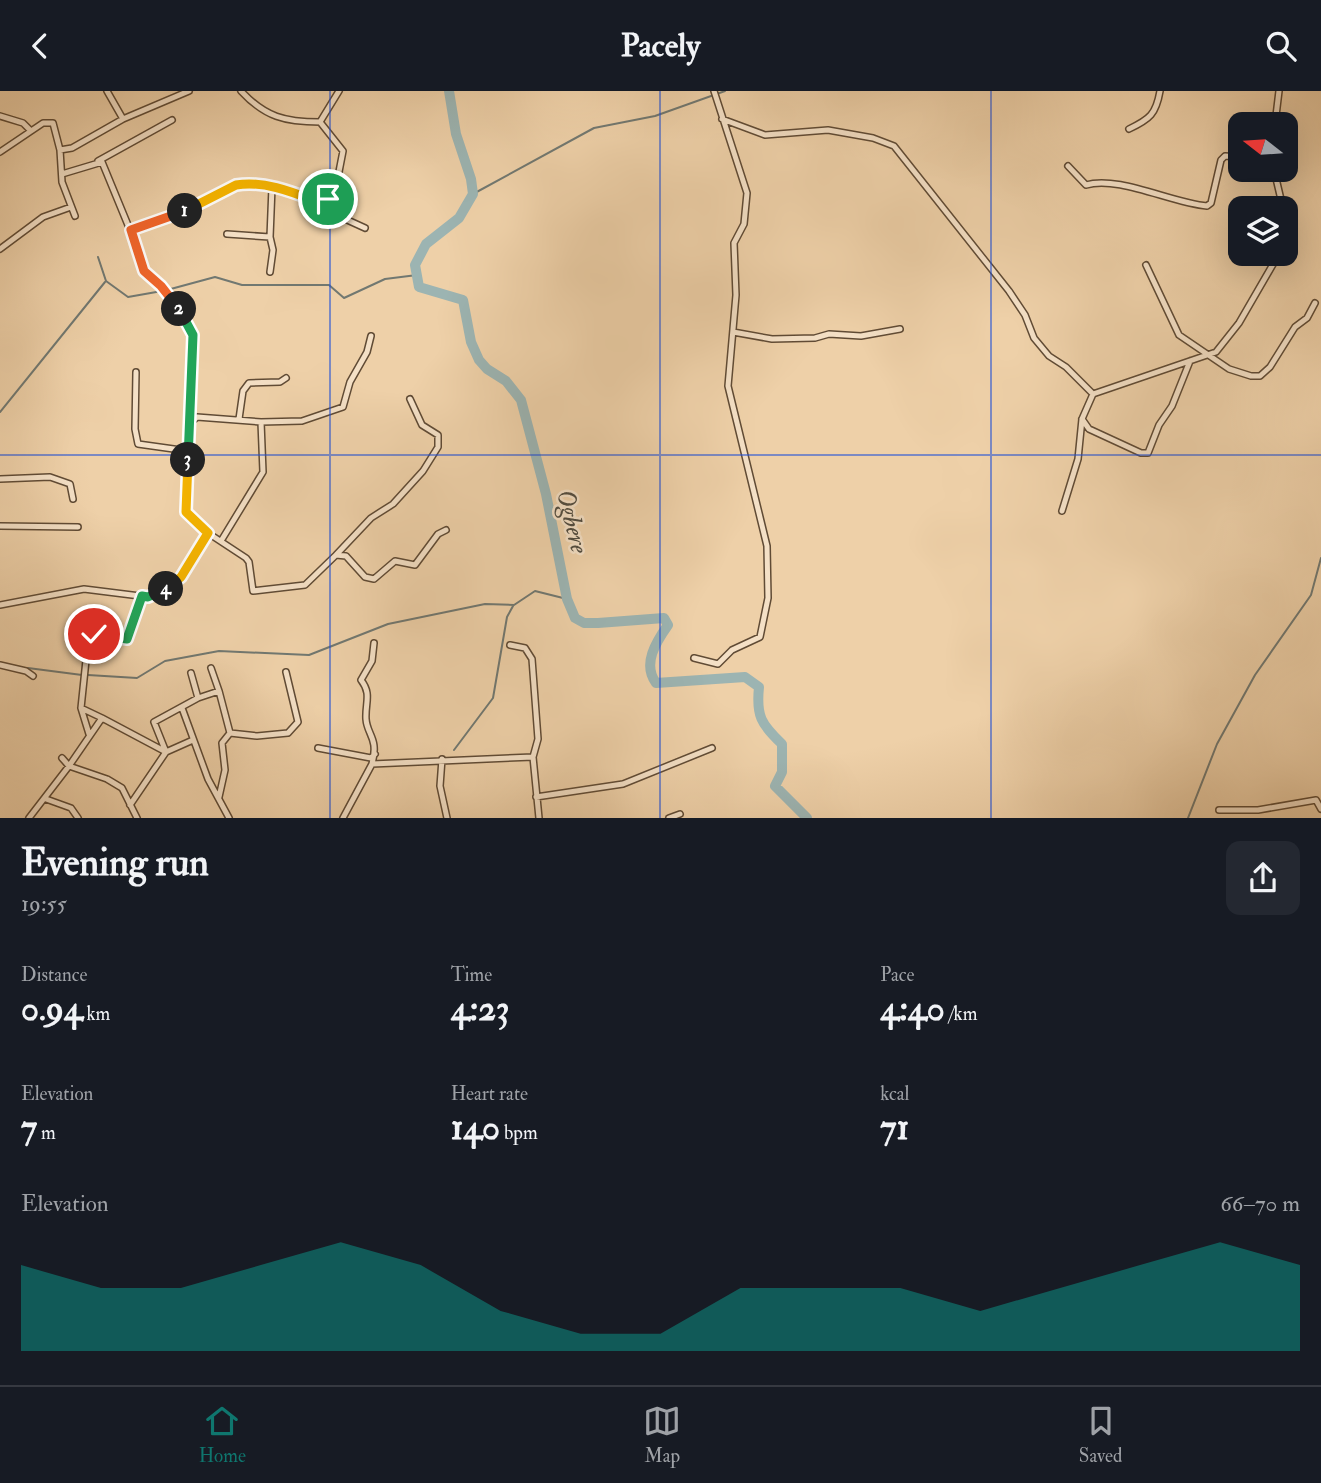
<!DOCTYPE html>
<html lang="en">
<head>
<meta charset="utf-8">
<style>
	body { margin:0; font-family:"IM FELL Double Pica",serif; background:#242831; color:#f1f3f6; height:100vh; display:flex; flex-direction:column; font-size:26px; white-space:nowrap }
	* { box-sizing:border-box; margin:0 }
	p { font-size:23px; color:#9ea1a6 }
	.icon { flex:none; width:38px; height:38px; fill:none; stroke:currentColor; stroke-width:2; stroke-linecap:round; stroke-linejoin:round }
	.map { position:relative; height:727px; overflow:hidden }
	.sheet { display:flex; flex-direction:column; background:#171b24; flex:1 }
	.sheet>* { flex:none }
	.needle { width:46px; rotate:287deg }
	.tools { position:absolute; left:1228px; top:21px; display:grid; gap:14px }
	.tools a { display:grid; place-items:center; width:70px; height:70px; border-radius:14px; background:#171b24; box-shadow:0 7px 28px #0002; font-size:35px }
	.pin { position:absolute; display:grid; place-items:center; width:60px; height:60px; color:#fff; margin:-30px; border:4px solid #fff; border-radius:50%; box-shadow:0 2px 7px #0007 }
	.km { position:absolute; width:35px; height:35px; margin:-18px; border-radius:50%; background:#222; color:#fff; font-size:19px; line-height:35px; text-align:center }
	.round { display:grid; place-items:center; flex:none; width:74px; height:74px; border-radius:14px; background:#242831 }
	.overview { display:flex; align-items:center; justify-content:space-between; height:119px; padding:0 21px }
	h1 { font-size:38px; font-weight:700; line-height:52px }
	.figures { display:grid; grid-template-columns:repeat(3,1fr); gap:10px; height:119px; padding:7px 21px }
	.figures div { display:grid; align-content:center }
	.figures b { font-size:35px; font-weight:700 }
	.figures small { font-size:19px; font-weight:400 }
	.figures p { font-size:19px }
	.chart { height:196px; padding:14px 21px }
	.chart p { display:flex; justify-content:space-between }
	.chart svg { width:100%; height:126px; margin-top:7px; fill:#0f766e; opacity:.7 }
	header { display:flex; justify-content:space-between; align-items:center; height:91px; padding:0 21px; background:#171b24; font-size:32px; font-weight:700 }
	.menu { display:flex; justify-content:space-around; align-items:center; height:98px; border-top:2px solid #363941; background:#171b24; font-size:19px; color:#9ea1a6 }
	.menu a { display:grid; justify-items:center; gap:4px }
	.menu .selected { color:#0f766e }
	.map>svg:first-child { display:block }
</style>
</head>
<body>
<header><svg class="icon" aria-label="back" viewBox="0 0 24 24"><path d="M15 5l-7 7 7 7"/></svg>Pacely<svg class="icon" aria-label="search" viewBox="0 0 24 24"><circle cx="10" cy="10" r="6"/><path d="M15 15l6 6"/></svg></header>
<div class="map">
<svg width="1321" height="727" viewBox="0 0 1321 727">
	<rect width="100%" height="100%" fill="#eed0a8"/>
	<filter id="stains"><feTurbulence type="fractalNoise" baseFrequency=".00286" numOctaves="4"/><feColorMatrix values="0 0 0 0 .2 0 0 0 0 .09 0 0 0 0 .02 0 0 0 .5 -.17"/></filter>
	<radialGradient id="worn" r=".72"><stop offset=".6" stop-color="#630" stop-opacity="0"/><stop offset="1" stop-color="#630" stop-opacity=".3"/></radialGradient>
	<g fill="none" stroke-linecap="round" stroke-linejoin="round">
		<path stroke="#717871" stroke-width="2" d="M473,103L594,37L655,25L725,0
			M98,166L106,190L128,206L162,200
			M167,199L215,186L242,194H329L344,207L385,188L417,184
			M0,321L105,191
			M28,577L82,584
			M88,584L137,587L165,570L219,560L309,564L388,533L485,513L514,514L535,500L567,508
			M454,659L493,607L507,526L513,515
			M1188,727L1217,653L1255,584L1311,504L1321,467"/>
		<path stroke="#9cb4b2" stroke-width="10" d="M449,0L456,43L471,88L473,103L459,127L426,153L415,174L419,196L463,209L471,251L479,269L487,278L506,290L521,309L546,403L567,508L575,527L584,532H598L664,527L668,534C656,551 642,573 656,592L745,586L759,596C756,625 761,633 782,653V681L775,695L807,727"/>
		<defs>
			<path id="street" d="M107,0L123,28
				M241,0C265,26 285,31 320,31L339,0
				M0,25L23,32L31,40
				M722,28L765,44L828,39L873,47L894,55L1009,200L1025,224L1034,247L1049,265L1066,276L1093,303
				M1275,33L1279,0
				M1129,38C1150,28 1156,23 1160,0
				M60,59L72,57L123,28L189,0
				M0,61L43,32H53L60,59L62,91L75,125
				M98,70L172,29
				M1068,75L1086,94C1117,84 1172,112 1207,115L1211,112L1221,69L1225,65L1241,66
				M1274,79L1283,117
				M62,83L102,71L130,139L162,130L245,92L272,96L325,111L337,91L343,60L320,31
				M321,112L332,122L365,137
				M130,139L144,180L167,202L193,244L186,421L208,442L246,467L249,471L253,500L305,494L336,464L346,465L365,486L374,488L395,470L415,474L438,443L446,439
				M227,143L270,146L272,96
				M270,146L273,159L270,181
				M0,158L43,126L71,116
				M1146,174L1179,244L1229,278L1251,285H1260L1270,276L1295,236L1307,227L1315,212
				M733,241L772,248L815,247L829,243L861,245L900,238
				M136,281L135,338L138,353L188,360
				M239,328L243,300L249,292L280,291L286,287
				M1082,328L1089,338L1141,362H1148L1159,334L1172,315L1190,270
				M189,333L197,326L261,331L302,330L343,316L350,291L367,261L371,245
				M0,388L50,386L70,393L73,408
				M1062,420L1078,368L1082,328L1093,303L1216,261L1239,232L1279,163
				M0,435L78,436
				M221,450L263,381L261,331
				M336,464L371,427L393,413L423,380L438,356V344L422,334L410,308
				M0,514L84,498L148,506L174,494L208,442
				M510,554L525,557L532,568L538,648L533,666L539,727
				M694,567L718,573L732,559L760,546L768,507L767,455L728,295L736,204L734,152L744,133L747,102L714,0
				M0,574L26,580L33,585
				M211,577L219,600
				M198,607L219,600L230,642
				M81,617L89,643
				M182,617L208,688L229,727
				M102,627L166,661
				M318,657L371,667L375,663
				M166,661L154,631L198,607L191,582
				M62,667L69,675L102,627L81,617L88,550L94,543L127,548L142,505
				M442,668L440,695L447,727
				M372,673C379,647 367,644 366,628C365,612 372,603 361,589L372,570L374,552
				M219,706L225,679L222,652L230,642L257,645L288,642L298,631L286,581
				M536,706L623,693L712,657
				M46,708L71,717L78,727
				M130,714L166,661L193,649
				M1219,719H1258L1316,709L1321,718
				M29,727L69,675L107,688L122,697L137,727
				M343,727L372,673L533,666
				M669,727L680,723"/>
		</defs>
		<use href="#street" stroke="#604b35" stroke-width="8"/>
		<use href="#street" stroke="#f4e0c6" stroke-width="5"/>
	</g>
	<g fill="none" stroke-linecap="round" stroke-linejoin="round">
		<defs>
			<path id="split-1" d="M185,120L236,94C265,89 295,102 321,112L328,108"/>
			<path id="split-2" d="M179,218L161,195L144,180L131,139L185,120"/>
			<path id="split-3" d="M179,218L193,244L188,369"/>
			<path id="split-4" d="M166,498L181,486L208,442L186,421L188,369"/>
			<path id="split-5" d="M94,543L127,548L142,505L148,506L166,498"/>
		</defs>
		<use href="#split-1" stroke="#fff" stroke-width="14"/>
		<use href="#split-2" stroke="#fff" stroke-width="14"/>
		<use href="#split-3" stroke="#fff" stroke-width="14"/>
		<use href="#split-4" stroke="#fff" stroke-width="14"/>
		<use href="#split-5" stroke="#fff" stroke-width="14"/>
		<use href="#split-1" stroke="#f5b400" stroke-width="9"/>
		<use href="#split-2" stroke="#f0652b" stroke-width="9"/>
		<use href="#split-3" stroke="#22a559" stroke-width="9"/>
		<use href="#split-4" stroke="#f5b400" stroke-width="9"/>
		<use href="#split-5" stroke="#22a559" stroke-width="9"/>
	</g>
	<path fill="none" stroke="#1d4ed8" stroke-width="2" stroke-opacity="0.55" d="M330,0V727M660,0V727M991,0V727M0,364H1321"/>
	<g text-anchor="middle" stroke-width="5" stroke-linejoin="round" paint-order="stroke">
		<g font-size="26" font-style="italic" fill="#514c40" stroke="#f4e0c6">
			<text transform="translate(573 430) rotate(76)" y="9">Ogbere</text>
		</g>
	</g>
	<rect width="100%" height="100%" filter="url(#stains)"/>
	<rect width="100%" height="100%" fill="url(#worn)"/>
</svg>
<div class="tools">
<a><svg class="needle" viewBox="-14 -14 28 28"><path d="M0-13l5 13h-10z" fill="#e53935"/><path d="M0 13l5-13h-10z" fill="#9ea1a6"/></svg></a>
<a><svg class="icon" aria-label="layers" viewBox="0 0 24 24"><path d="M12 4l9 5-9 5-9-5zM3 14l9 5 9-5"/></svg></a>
</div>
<div class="pin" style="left:328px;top:108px;background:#1e9e55"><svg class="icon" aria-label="arrive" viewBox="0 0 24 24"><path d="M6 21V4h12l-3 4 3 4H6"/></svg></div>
<div class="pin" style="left:94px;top:543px;background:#d93025"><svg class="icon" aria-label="check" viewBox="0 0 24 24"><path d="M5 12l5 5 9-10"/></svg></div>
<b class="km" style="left:185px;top:120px">1</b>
<b class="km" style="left:179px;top:218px">2</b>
<b class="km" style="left:188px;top:369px">3</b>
<b class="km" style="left:166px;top:498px">4</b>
</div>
<section class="sheet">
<div class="overview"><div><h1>Evening run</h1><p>19:55</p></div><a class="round"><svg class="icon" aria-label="share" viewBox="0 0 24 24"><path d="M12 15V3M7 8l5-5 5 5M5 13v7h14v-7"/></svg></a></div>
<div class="figures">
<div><p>Distance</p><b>0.94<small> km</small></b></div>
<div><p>Time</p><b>4:23</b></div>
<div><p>Pace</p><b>4:40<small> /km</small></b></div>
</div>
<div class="figures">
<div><p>Elevation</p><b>7<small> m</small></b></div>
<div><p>Heart rate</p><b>140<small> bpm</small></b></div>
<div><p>kcal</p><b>71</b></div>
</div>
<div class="chart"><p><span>Elevation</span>66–70 m</p>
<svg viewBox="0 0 160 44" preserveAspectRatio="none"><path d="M0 44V14L10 22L20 22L30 14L40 6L50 14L60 30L70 38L80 38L90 22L100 22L110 22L120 30L130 22L140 14L150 6L160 14V44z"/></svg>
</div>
</section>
<nav class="menu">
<a class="selected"><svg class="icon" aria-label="home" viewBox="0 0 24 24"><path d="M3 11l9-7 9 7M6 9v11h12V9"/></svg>Home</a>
<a><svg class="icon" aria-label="map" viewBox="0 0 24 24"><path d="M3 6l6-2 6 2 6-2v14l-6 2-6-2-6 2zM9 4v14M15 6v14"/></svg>Map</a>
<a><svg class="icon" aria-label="saved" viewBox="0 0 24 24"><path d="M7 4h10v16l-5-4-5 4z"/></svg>Saved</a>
</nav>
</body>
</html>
